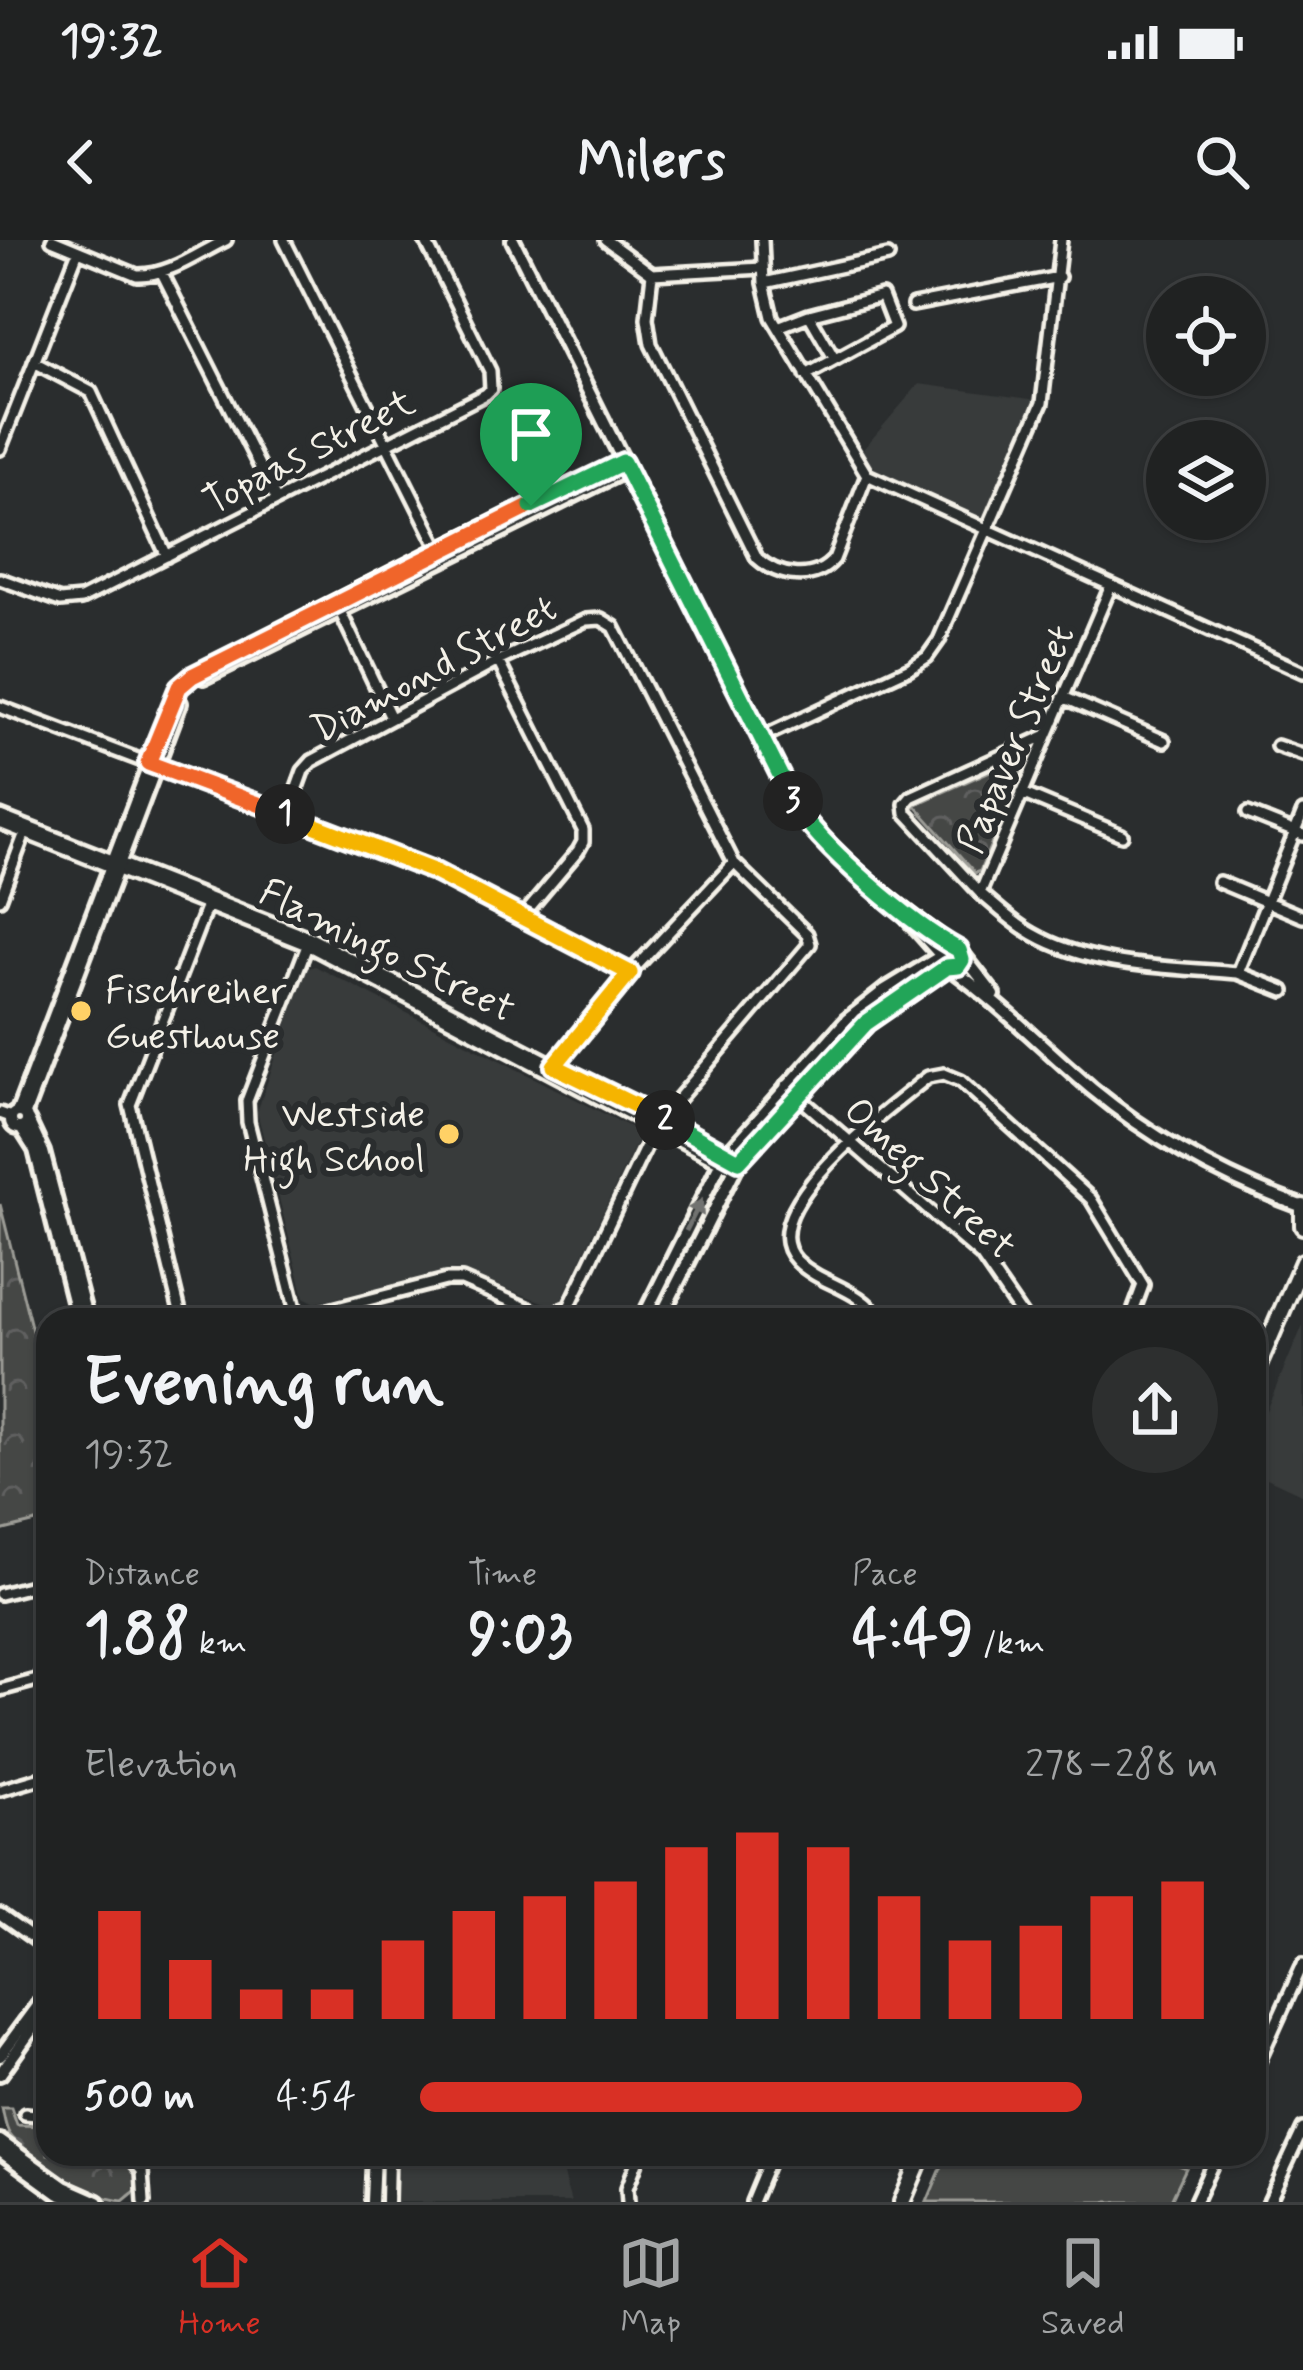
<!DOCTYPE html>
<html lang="en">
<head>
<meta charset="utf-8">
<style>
	body { margin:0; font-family:Mynerve,sans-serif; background:#2d2f2f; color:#f1f3f6; height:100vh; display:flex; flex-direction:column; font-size:45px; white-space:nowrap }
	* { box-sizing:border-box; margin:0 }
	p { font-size:39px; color:#a2a4a5 }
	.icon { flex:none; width:66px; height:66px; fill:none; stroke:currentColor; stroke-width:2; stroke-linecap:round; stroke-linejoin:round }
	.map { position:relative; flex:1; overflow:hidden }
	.details { position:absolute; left:36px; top:1068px; width:1230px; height:858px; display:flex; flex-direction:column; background:#202222; border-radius:36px; box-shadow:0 3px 9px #0004,0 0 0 3px #3d3f40 }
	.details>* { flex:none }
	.fabs { position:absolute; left:1146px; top:36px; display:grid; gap:24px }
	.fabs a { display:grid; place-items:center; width:120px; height:120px; border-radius:50%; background:#202222; box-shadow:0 3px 9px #0004,0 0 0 3px #3d3f40; font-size:60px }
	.pin { position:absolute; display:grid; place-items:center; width:102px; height:102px; color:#fff; margin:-123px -51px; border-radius:50% 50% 50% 0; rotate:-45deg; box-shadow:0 0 12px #0007 }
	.pin .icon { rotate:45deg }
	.km { position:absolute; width:60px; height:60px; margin:-30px; border-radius:50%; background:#222; color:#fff; font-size:33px; line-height:60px; text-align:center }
	.round { display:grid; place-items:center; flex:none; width:126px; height:126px; border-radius:63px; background:#2d2f2f }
	.headline { display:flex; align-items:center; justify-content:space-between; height:204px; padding:0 48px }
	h1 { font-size:66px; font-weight:800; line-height:90px }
	.stats { display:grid; grid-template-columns:repeat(3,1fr); gap:18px; height:204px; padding:12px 48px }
	.stats div { display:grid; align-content:center }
	.stats b { font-size:60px; font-weight:800 }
	.stats small { font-size:33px; font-weight:400 }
	.stats p { font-size:33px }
	.chart { height:336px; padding:24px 48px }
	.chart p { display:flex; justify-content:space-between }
	.chart svg { width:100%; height:216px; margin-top:12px; stroke:#d93025; stroke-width:6 }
	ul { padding:0 48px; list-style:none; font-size:39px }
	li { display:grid; grid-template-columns:192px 144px 1fr; align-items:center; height:90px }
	li i { height:30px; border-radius:15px; background:#d93025 }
	.status { display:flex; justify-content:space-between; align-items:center; height:84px; padding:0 60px; background:#202222; direction:ltr }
	.status svg { height:33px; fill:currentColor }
	header { display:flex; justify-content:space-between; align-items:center; height:156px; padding:0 48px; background:#202222; font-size:54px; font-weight:800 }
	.menu { display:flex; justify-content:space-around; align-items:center; height:168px; border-top:3px solid #3d3f40; background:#202222; font-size:33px; color:#a2a4a5 }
	.menu a { display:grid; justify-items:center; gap:6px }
	.menu .selected { color:#d93025 }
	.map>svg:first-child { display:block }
</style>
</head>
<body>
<div class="status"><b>19:32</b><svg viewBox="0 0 49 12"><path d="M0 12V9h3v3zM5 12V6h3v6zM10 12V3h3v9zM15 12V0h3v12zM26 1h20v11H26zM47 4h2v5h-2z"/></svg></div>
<header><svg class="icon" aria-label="back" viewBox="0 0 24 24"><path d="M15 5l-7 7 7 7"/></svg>Milers<svg class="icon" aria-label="search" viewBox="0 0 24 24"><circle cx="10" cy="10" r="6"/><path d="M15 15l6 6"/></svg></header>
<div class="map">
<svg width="1303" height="1962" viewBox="0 0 1303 1962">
	<defs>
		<pattern id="park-crowns" width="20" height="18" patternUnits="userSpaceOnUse" patternTransform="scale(3)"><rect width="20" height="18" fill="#444645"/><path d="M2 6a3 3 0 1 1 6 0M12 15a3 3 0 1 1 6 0" fill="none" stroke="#606160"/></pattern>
	</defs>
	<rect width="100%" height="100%" fill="#2a2d2e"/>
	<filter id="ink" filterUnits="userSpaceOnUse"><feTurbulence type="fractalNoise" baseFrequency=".00833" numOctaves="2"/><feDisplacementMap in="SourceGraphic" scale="24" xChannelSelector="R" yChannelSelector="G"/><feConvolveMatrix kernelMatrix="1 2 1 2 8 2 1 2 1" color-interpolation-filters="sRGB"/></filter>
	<g filter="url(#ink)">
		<path fill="#373a3a" d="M919,144L1038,160L984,286L871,230L859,214Z
			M315,726L632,888L638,899L561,1061L548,1064L456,1030L315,1063L304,1057L257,872L306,729Z
			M1303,1085V1255L1254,1232V1198Z
			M394,1914H557L571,1962H392Z"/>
		<path fill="url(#park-crowns)" stroke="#9c9c96" stroke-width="3" d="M1028,514L980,631L975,633L915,565Z
			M0,964L48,1154V1279L0,1291Z
			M2,1868H11L17,1885L48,1886V1914H110L134,1930L139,1948L123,1961C93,1959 28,1919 10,1895C5,1888 4,1876 2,1868Z"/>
		<path fill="#444645" stroke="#9c9c96" stroke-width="3" d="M947,1914H1153L1186,1928L1170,1962H927Z"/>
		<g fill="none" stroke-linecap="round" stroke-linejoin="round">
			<defs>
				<path id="minor" d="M52,0L137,35C169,36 198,13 226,0
					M284,0L440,311
					M606,0L652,34L763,28
					M762,0L764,43L772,77L867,235L1303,432
					M162,33L276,259
					M652,34L647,78L651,104L757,318C778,337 814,343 834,319L867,235
					M764,43L888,16
					M913,65L1059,37
					M778,87L809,75
					M34,122L91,152L167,316
					M806,135L894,87L882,56L809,75L834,118
					M0,209L78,11
					M0,339L60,361L81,359L486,154L491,149L490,131L425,0
					M1110,348L980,653C997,667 1013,683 1033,694C1092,728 1171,727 1238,733L1303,572
					M339,369L391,478
					M498,421L583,590V602L578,611L524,675
					M1063,457L1164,501
					M0,467L433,631L630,733
					M760,498L910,428L927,417L939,400L1042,163L1061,0
					M1277,506L1303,515
					M1022,553L1122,595
					M1248,573L1303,595
					M287,575L303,531L312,521L498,421L586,380L601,379L614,387L734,623L807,694L810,704L656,885L569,1067L545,1076L462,1040H446L298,1078
					M0,576L311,698L739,921
					M0,583L307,705L734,929
					M1219,642L1303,677
					M980,653L906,573L905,564L911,557L1047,495
					M0,659L26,590
					M1238,733L1284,751
					M552,828L630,733L734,623
					M786,846L981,1016L1025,1080
					M0,873L11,877
					M182,1080L130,865L208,663
					M298,1080L248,882L247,861L308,703
					M880,1080C860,1047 822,1046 797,1021C747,971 893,866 928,837L944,834L961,841L1091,959L1143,1045L1130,1080
					M0,1354L48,1342
					M0,1450L48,1437
					M0,1550L48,1536
					M0,1675L48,1709
					M1254,1832L1303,1724
					M25,1874L48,1876
					M128,1914L142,1931L144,1962
					M628,1962L627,1948L640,1914
					M752,1962L772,1914
					M1195,1962L1217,1914
					M1269,1962L1303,1889"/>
				<path id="tertiary" d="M513,0L797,569C840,623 898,666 953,707
					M204,437L626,230
					M951,707L959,710L994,755
					M949,728L958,726L962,716
					M951,728C1003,766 1044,808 1092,849C1154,900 1228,940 1303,967
					M18,871L179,447L192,436L439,309L623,222
					M11 880a8 8 0 1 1 16 0a8 8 0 1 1-16 0Z
					M25,873L180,463
					M28,880L43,912L87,1080
					M21,888L35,910L78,1080
					M642,1080L722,920L847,780L885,750L941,716L909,680
					M659,1080L739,921L867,783L948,727
					M0,1816L48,1751
					M0,1834L48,1767
					M0,1901L64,1947L98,1962
					M0,1911L59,1954L78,1962
					M372,1962L374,1914
					M387,1962L388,1914"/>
				<path id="primary" d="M1303,967V986
					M1254,1135L1303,1022
					M902,1962L922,1914"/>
			</defs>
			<use href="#minor" stroke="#f4f1e8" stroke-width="18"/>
			<use href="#tertiary" stroke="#f4f1e8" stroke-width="20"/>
			<use href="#primary" stroke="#f4f1e8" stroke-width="22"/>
			<use href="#minor" stroke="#2a2d2e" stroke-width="9"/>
			<use href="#tertiary" stroke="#2a2d2e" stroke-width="10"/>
			<use href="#primary" stroke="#2a2d2e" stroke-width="14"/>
		</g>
		<defs><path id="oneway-solid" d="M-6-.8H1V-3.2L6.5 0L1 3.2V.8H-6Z" transform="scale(3)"/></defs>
		<use fill="#71726f" href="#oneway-solid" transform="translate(694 975) rotate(-63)"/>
	</g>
	<g fill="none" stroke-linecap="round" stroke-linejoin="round" filter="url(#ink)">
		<defs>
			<path id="split-1" d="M285,574L148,523L179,447L192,436L531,266"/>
			<path id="split-2" d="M285,574L433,631L630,733L554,826L665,880"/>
			<path id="split-3" d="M665,880L739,921L866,783L947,727L958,726L962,720L959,710C913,685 818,606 793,561"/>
			<path id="split-4" d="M531,266L623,222L793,561"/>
		</defs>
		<use href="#split-1" stroke="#fff" stroke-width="24"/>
		<use href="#split-2" stroke="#fff" stroke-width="24"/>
		<use href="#split-3" stroke="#fff" stroke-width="24"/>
		<use href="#split-4" stroke="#fff" stroke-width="24"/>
		<use href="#split-1" stroke="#f0652b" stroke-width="15"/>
		<use href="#split-2" stroke="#f5b400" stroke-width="15"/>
		<use href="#split-3" stroke="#22a559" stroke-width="15"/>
		<use href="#split-4" stroke="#22a559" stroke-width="15"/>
	</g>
	<g fill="#ffd166" stroke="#2a2d2e" stroke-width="4.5">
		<circle cx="81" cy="771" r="12"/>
		<circle cx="449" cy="894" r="12"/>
	</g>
	<g text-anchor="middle" stroke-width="12" stroke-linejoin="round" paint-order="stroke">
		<g font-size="39" fill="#f4f1e8" stroke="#2a2d2e">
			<text transform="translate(308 210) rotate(-27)" y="14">Topaas Street</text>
			<text transform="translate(433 427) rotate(-28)" y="14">Diamond Street</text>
			<text transform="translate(1014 498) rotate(-67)" y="14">Papaver Street</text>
			<text transform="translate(388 709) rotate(26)" y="14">Flamingo Street</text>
			<text transform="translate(931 937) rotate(43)" y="14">Omeg Street</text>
		</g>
		<g font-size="39" fill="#f4f1e8" stroke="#2a2d2e" text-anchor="start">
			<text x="105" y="763">Fischreiher<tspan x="105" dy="45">Guesthouse</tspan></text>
			<text x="425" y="886" text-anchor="end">Westside<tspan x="425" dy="45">High School</tspan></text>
		</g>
	</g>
</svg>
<div class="fabs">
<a><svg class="icon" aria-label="locate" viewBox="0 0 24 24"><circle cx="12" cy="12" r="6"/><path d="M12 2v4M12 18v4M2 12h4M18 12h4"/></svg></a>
<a><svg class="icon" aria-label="layers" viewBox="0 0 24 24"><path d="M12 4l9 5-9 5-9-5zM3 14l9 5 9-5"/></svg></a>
</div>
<div class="pin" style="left:531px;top:266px;background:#1e9e55"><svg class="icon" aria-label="arrive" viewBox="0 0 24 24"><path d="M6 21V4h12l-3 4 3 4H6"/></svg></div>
<b class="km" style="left:285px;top:574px">1</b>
<b class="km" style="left:665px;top:880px">2</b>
<b class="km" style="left:793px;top:561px">3</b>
<section class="details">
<div class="headline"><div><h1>Evening run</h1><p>19:32</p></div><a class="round"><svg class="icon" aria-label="share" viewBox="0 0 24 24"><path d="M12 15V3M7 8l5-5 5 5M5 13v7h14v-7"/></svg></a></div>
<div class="stats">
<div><p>Distance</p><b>1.88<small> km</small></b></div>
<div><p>Time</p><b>9:03</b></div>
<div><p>Pace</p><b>4:49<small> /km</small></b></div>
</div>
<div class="chart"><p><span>Elevation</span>278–288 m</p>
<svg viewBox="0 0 160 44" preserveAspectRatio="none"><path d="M5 44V22M15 44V32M25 44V38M35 44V38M45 44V28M55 44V22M65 44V19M75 44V16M85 44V9M95 44V6M105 44V9M115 44V19M125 44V28M135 44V25M145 44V19M155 44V16"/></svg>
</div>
<ul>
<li><b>500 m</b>4:54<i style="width:83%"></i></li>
</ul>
</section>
</div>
<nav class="menu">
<a class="selected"><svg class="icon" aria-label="home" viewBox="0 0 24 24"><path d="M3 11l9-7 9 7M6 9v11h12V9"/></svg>Home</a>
<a><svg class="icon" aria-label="map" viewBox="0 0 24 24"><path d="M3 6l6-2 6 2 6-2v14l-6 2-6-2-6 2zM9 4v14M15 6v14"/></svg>Map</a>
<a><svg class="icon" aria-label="saved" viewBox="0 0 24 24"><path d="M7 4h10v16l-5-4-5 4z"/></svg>Saved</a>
</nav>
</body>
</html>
